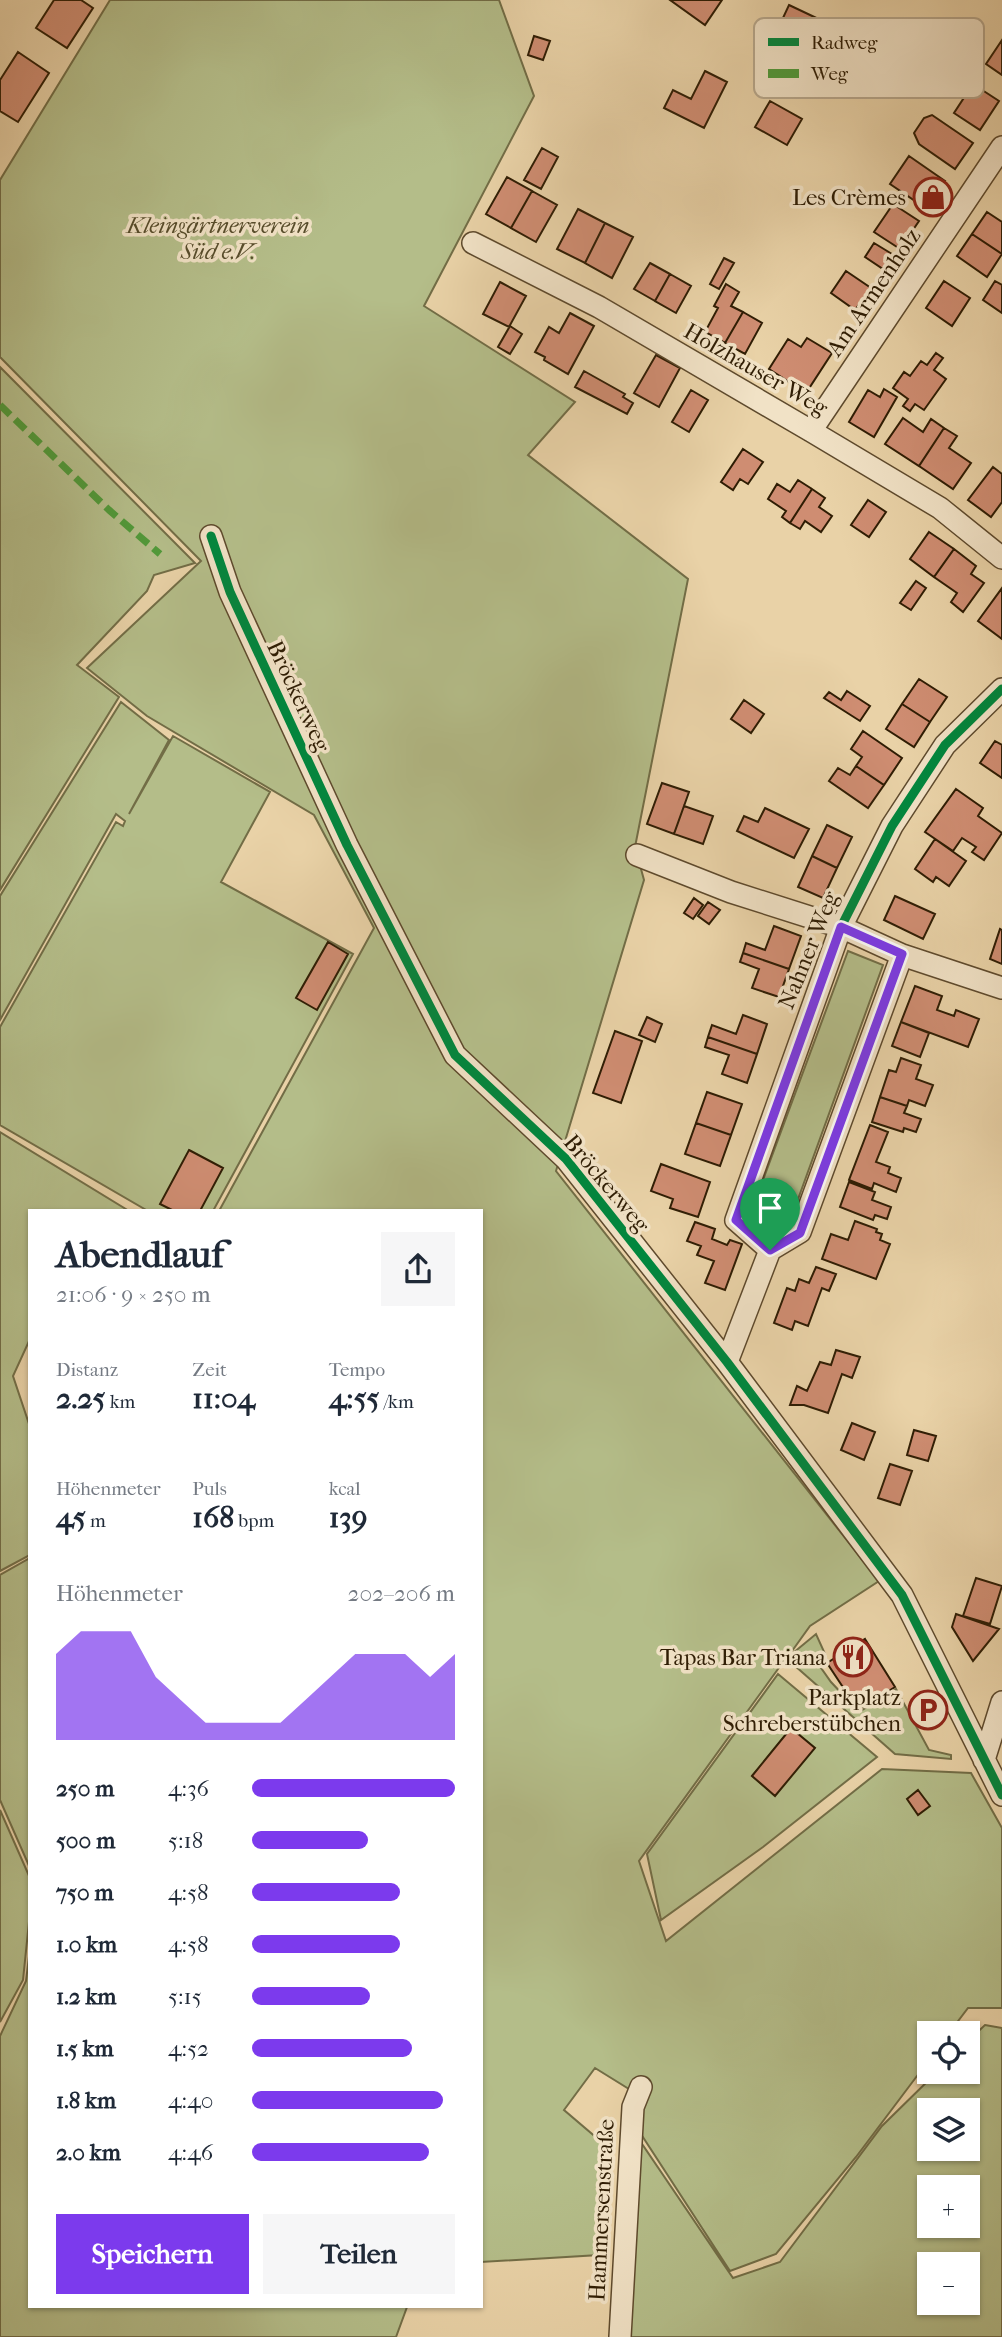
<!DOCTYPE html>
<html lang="de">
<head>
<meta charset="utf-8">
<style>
	body { margin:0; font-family:"IM FELL French Canon",serif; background:#f6f6f7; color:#1f2937; height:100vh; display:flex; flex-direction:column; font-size:26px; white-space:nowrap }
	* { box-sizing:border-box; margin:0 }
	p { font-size:23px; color:#747a83 }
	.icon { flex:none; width:38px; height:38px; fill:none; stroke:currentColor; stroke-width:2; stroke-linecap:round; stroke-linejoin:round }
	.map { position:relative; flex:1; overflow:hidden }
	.drawer { position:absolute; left:28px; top:1209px; width:455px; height:1099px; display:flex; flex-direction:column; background:#fff; border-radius:0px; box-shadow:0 2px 5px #0004 }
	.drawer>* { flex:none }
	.fabs { position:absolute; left:917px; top:2021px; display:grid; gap:14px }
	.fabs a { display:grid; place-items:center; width:63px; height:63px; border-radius:0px; background:#fff; box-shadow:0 2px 5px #0004; font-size:35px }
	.pin { position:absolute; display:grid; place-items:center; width:60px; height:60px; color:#fff; margin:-72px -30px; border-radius:50% 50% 50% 0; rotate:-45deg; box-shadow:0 0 7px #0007 }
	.pin .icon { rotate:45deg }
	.round { display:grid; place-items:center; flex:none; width:74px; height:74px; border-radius:0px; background:#f6f6f7 }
	.head { display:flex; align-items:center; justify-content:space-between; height:119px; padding:0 28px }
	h1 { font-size:38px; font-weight:800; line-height:52px }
	.figures { display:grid; grid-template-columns:repeat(3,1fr); gap:10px; height:119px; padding:7px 28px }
	.figures div { display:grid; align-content:center }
	.figures b { font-size:30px; font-weight:800 }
	.figures small { font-size:19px; font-weight:400 }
	.figures p { font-size:19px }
	.chart { height:196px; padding:14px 28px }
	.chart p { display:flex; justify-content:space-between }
	.chart svg { width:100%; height:126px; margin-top:7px; fill:#7c3aed; opacity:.7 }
	.primary-button { display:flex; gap:14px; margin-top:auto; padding:14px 28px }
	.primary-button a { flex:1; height:80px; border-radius:0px; background:#7c3aed; color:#fff; font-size:28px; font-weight:800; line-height:80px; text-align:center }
	.primary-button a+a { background:#f6f6f7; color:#1f2937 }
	ul { padding:0 28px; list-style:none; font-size:23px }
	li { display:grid; grid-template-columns:112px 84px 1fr; align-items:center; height:52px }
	li i { height:18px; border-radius:9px; background:#7c3aed }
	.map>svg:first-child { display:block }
</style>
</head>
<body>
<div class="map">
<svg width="1002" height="2337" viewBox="0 0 1002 2337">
	<rect width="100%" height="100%" fill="#e9d2a7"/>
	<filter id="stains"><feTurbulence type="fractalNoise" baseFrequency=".00286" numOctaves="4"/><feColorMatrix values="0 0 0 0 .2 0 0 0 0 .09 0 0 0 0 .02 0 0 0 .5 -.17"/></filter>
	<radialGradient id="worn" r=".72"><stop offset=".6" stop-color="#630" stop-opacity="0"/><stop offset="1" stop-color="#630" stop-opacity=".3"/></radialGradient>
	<path fill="#b4bd89" stroke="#726d46" stroke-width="2" fill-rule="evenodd" d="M110,0H499L534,96L424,306L575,402L528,455L688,579L635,847L644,880L556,1171L879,1581L810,1626L787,1658L816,1634L826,1656L819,1665L831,1682L859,1712L896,1689L929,1750L951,1755V1759L895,1754L786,1658L639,1861L666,1941L882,1769L971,1773L1002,1828V2008H968L949,2033L929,2034V2060L856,2157L776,2254L730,2271L639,2131L645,2099L595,2068L564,2110L605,2145L599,2255L481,2262V1211H219L374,928L314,815L147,716L87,668L201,561L0,357V180Z
		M0,367L195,563L154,575L147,591L77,665L119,697L0,890Z
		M121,702L169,740L129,814L173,736L270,792L221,882L353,954L213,1211H148L0,1125V1027L116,822L123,826L125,821L116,814L0,1020V896Z
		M848,951L883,965L789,1224L771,1234L750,1215Z
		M0,1132L129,1211H30V1339L13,1376L30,1427V1555L0,1571Z
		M30,1558V1868L0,1800V1575Z
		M778,1674L877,1757L763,1847L661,1920L647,1854ZM791,1729L814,1748L775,1795L752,1776Z
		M0,1810L30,1878V1912L23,1980L0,2022Z
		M30,1948V2306L407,2307L396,2337H0V2036L26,1981Z
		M985,2025L1002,2028V2337H626L640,2141L733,2278L780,2262L882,2126L937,2072H968V2041ZM929,2110H968V2149H929ZM929,2188H968V2226H929ZM929,2264H968V2303H929Z"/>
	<path fill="#cf8d72" stroke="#2f1d04" stroke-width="2" d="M54,0H81L93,8L67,48L36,28Z
		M670,0H722L705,25Z
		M789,5L825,22L811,52L775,35Z
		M534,36L550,41L543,60L528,55Z
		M1002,40V75L986,64Z
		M18,52L49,73L18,122L0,111V80Z
		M705,71L727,82L704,128L664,108L673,90L691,99Z
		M973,84L999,101L980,130L954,113Z
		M770,101L802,119L787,145L755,127Z
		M932,115L973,143L955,169L919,144L914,133L924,118Z
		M542,148L558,157L541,189L524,180Z
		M909,156L945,181L927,209L890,184Z
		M507,177L532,191L511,228L486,214Z
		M532,191L557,205L536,242L511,228Z
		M893,204L919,221L900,249L874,232Z
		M578,209L605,223L585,263L557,249Z
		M987,212L1002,222V254L972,234Z
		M605,223L633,237L612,278L585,263Z
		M972,234L1002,254L987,277L957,256Z
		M874,243L892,254L883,269L865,257Z
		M724,258L734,263L719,289L710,284Z
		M650,263L670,274L655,301L634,289Z
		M846,271L871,288L855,310L831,293Z
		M670,274L691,286L676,313L655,301Z
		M944,281L970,298L952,326L926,308Z
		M995,281L1002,285V313L983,300Z
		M500,282L526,296L509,327L483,314Z
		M726,284L739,292L731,306L743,312L725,343L705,332L718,308L714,306Z
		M743,312L762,323L745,354L725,343Z
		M570,313L594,326L568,374L544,360L545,357L535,352L549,327L559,333Z
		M510,326L522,334L510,354L498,347Z
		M807,338L832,353L806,393L769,369L788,339L801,347Z
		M936,353L943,358L934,370L946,379L924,410L915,404L910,411L903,406L908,399L893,388L904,372L910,376L921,361L927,365Z
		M656,355L680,368L659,407L634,393Z
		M584,371L625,394L623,397L633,403L627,414L575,387Z
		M884,389L897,397L874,437L849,422L868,390L880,397Z
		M691,390L708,400L689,432L672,422Z
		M903,418L923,432L931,419L944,428L919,466L885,444Z
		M944,428L957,436L949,448L971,463L953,489L919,466Z
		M743,449L763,462L748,484L740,479L733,490L721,482Z
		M993,467L1002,474V502L991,517L968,500Z
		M798,480L812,489L790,523L782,517L786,511L768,499L777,484L790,492Z
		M812,489L825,498L819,507L832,516L821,532L805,521L800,529L790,523Z
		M868,500L886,512L869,537L851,525Z
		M929,532L954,549L934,577L910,559Z
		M954,549L976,566L971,574L984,583L963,612L951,602L957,593L934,577Z
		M916,581L926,588L911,610L900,603Z
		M1002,588V639L978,621Z
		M919,679L947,697L930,722L902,704Z
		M847,691L870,706L860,721L824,698L829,692L841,700Z
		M744,700L764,714L751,733L731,719Z
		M902,704L930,722L914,747L886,729Z
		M863,731L902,758L884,785L856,766L862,757L851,749Z
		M995,741L1002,745V778L980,763Z
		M856,766L884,785L868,808L829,781L838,768L850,775Z
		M662,783L689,792L674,834L647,824Z
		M956,789L983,808L978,816L1002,833L984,860L972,852L976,847L962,838L953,851L925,832Z
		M684,806L713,816L703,844L674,834Z
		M765,808L809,829L794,858L737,831L744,816L758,822Z
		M827,825L852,837L837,868L812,856Z
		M935,839L966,861L949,886L936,877L933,882L915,869Z
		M812,856L837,868L823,898L798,887Z
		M895,896L935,914L923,939L884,920Z
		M694,898L703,905L693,919L684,913Z
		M708,902L720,910L709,924L698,916Z
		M774,926L801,936L789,969L743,953L746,943L765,950Z
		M1000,929L1002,930V964L990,959Z
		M328,942L348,954L317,1010L296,998Z
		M743,953L789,969L779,997L752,988L759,969L740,962Z
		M915,986L942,996L937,1010L954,1016L956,1010L979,1019L968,1047L901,1022Z
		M743,1015L767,1024L757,1054L708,1037L712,1025L736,1034Z
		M647,1017L662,1024L655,1042L639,1035Z
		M901,1022L929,1033L920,1057L892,1046Z
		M615,1031L642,1041L621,1103L593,1093Z
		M708,1037L757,1054L747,1083L722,1074L729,1055L705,1047Z
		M901,1058L921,1065L916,1079L933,1085L925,1106L909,1100L907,1106L880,1097L889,1070L896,1072Z
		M707,1092L742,1104L731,1135L696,1123Z
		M880,1097L907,1106L904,1113L921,1119L916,1132L904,1128L903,1132L872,1122Z
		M696,1123L731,1135L720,1166L685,1154Z
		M870,1125L888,1132L876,1162L890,1167L888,1173L901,1178L896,1192L874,1183L872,1189L849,1180Z
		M189,1150L223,1168L200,1211H174L160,1204Z
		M661,1164L710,1182L698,1217L670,1208L673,1199L651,1191Z
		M849,1182L875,1192L872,1200L891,1207L887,1219L875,1215L873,1220L840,1207Z
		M855,1221L877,1229L876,1232L882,1234L880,1240L890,1244L876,1279L822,1259L831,1234L848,1240Z
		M695,1222L715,1229L712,1239L727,1245L730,1240L742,1244L725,1290L705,1283L714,1261L697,1255L701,1246L687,1241Z
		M816,1267L836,1274L829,1291L822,1288L808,1326L795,1321L792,1330L774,1323L787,1288L795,1291L799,1279L809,1283Z
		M836,1350L860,1357L852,1378L842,1374L828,1413L804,1405H790L797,1386L807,1391L820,1362L831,1365Z
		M852,1423L875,1432L864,1460L841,1450Z
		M914,1430L936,1436L928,1461L907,1455Z
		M890,1464L912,1471L900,1505L878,1498Z
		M976,1578L1002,1586L990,1624L963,1616Z
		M956,1614L999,1629L973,1661L952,1627Z
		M865,1639L895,1687L858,1710L827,1663Z
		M791,1728L815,1748L775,1796L752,1776Z
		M918,1790L930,1806L918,1815L907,1799Z"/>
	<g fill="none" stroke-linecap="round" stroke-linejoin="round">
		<defs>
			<path id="minor" d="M473,243L599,307L811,431L940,508L1002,558
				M811,431L1002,147
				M211,536L230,592L347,845L455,1055L566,1159L727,1362L902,1595L1002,1795
				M637,855L731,892L841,927L902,955L1002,988
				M902,955L800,1232L770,1250L736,1220L841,927L892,826L945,745L1002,689
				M727,1362L770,1250
				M984,1760L1002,1702
				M620,2337L633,2107L641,2087"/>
		</defs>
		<use href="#minor" stroke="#5e4a2d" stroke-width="24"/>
		<use href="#minor" stroke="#f1e2c6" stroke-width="21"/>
		<path stroke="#509a3a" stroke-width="7" stroke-dasharray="14 7" stroke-linecap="butt" d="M0,405L109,510L160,554"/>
		<defs>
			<path id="cycleway" d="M211,536L230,592L347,845L455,1055L566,1159L727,1362L902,1595L1002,1795
				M902,955L800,1232L770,1250L736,1220L841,927L892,826L945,745L1002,689"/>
		</defs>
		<use href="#cycleway" stroke="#f1e2c6" stroke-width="13"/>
		<use href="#cycleway" stroke="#00873e" stroke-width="9"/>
	</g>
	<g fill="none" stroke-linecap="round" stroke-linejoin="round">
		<defs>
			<path id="route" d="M841,927L902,954L800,1233L770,1250L736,1220Z"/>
		</defs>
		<use href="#route" stroke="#fff" stroke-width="14"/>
		<use href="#route" stroke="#7c3aed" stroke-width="9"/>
	</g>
	<defs>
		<symbol id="shop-ring" viewBox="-11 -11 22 22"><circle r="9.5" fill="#f1e2c6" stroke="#8f2418" stroke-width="1.5"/><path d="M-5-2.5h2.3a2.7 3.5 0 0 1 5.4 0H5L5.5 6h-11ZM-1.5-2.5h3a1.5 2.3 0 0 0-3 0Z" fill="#8f2418"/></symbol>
		<symbol id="restaurant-ring" viewBox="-11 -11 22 22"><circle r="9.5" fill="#f1e2c6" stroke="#8f2418" stroke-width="1.5"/><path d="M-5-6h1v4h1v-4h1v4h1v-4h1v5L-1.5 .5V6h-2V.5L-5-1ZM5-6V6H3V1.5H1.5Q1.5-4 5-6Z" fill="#8f2418"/></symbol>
		<symbol id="parking-ring" viewBox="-11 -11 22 22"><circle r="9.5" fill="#f1e2c6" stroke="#8f2418" stroke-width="1.5"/><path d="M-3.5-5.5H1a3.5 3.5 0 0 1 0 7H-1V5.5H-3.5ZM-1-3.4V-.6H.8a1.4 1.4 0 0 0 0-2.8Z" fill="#8f2418"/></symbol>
	</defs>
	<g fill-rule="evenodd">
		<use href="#shop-ring" x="911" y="175" width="44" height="44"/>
		<use href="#restaurant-ring" x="831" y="1635" width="44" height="44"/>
		<use href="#parking-ring" x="906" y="1688" width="44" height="44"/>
	</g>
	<g text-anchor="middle" stroke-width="7" stroke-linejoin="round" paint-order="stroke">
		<g font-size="23" fill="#2f1d04" stroke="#f1e2c6" text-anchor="end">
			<text x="906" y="205">Les Crèmes</text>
			<text x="826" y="1665">Tapas Bar Triana</text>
			<text x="901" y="1705">Parkplatz<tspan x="901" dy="26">Schreberstübchen</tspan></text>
		</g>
		<g font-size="23" font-style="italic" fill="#574d2c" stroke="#f1e2c6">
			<text x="218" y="233">Kleingärtnerverein<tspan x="218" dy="26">Süd e.V.</tspan></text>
		</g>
		<g font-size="23" fill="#2f1d04" stroke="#f1e2c6">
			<text transform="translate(873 292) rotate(-56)" y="8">Am Armenholz</text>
			<text transform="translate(756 369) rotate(30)" y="8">Holzhauser Weg</text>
			<text transform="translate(299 696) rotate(65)" y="8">Bröckerweg</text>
			<text transform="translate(808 950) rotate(-68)" y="8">Nahner Weg</text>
			<text transform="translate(607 1183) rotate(50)" y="8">Bröckerweg</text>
			<text transform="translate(601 2210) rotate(-87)" y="8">Hammersenstraße</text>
		</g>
	</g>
	<rect x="754" y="18" width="230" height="80" rx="10" fill="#f1e2c6" stroke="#b7a78c" stroke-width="2"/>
	<rect x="768" y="38" width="31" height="8" fill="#00873e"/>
	<rect x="768" y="69" width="31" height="9" fill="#509a3a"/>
	<g font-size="19" fill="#2f1d04">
		<text x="811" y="49">Radweg</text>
		<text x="811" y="80">Weg</text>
	</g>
	<rect width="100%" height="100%" filter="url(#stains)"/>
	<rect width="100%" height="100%" fill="url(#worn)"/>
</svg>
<div class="fabs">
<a><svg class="icon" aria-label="locate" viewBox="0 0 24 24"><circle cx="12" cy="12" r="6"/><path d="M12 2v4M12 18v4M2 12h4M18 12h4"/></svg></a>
<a><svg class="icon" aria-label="layers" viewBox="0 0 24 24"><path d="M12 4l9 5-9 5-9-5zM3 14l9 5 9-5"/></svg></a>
<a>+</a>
<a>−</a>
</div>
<div class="pin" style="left:770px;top:1250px;background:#1e9e55"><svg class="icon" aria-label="arrive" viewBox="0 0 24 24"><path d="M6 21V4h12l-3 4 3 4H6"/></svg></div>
<section class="drawer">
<div class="head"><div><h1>Abendlauf</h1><p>21:06 · 9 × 250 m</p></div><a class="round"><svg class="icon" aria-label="share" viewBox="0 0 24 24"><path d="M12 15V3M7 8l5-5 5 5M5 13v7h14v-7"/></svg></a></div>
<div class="figures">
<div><p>Distanz</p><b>2.25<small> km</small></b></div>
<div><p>Zeit</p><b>11:04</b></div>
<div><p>Tempo</p><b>4:55<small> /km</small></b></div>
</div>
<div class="figures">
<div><p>Höhenmeter</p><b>45<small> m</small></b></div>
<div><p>Puls</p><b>168<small> bpm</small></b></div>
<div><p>kcal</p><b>139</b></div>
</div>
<div class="chart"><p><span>Höhenmeter</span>202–206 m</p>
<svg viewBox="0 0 160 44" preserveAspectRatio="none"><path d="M0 44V14L10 6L20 6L30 6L40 22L50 30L60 38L70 38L80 38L90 38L100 30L110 22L120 14L130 14L140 14L150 22L160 14V44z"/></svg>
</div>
<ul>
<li><b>250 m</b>4:36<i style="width:100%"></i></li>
<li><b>500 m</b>5:18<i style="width:57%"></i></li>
<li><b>750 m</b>4:58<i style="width:73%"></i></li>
<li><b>1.0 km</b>4:58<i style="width:73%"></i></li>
<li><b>1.2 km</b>5:15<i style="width:58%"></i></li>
<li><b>1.5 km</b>4:52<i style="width:79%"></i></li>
<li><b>1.8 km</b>4:40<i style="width:94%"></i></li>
<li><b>2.0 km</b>4:46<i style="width:87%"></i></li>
</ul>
<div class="primary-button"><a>Speichern</a><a>Teilen</a></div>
</section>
</div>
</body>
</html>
